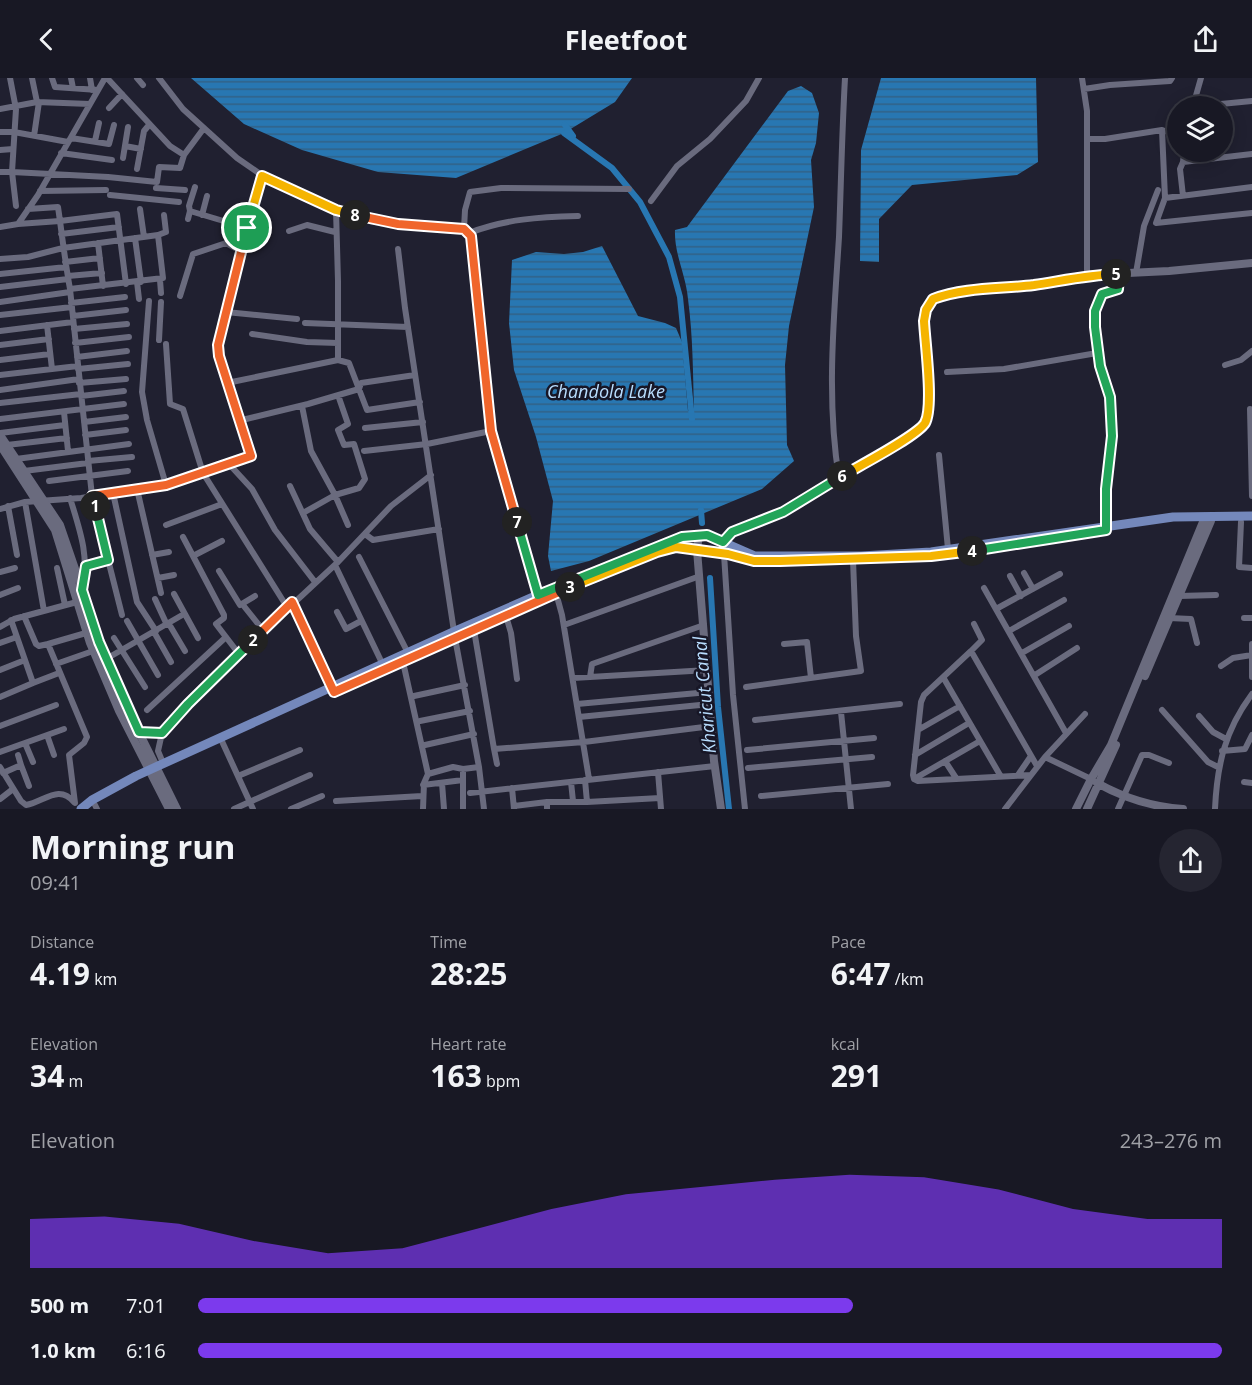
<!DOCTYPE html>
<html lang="en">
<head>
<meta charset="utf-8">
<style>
	body { margin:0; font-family:"Open Sans",sans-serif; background:#252531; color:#f1f3f6; height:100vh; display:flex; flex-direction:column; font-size:22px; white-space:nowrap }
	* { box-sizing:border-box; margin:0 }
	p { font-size:20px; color:#9fa0a6 }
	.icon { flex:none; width:33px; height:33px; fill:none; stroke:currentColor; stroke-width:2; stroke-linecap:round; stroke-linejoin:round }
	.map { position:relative; height:731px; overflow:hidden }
	.sheet { display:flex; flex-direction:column; background:#181824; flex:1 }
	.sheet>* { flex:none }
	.fabs { position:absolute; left:1167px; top:18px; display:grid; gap:12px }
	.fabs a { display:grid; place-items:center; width:66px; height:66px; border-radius:50%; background:#181824; box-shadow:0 3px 15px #0003,0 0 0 2px #363741; font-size:30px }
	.pin { position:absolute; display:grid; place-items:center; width:51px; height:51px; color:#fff; margin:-26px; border:3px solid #fff; border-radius:50%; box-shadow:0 2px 6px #0007 }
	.km { position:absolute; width:30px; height:30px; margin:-15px; border-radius:50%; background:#222; color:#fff; font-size:16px; line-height:30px; text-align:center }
	.round { display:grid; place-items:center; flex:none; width:63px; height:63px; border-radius:32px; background:#252531 }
	.overview { display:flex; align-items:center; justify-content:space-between; height:102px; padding:0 30px }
	h1 { font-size:33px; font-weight:700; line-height:45px }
	.metrics { display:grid; grid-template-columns:repeat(3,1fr); gap:9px; height:102px; padding:6px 30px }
	.metrics div { display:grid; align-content:center }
	.metrics b { font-size:30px; font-weight:700 }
	.metrics small { font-size:16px; font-weight:400 }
	.metrics p { font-size:16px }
	.chart { height:168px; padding:12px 30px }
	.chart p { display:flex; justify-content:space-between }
	.chart svg { width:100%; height:108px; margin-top:6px; fill:#7c3aed; opacity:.7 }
	ul { padding:0 30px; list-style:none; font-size:20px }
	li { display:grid; grid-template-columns:96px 72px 1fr; align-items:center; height:45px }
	li i { height:15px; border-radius:8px; background:#7c3aed }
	header { display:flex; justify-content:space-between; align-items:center; height:78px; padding:0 30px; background:#181824; font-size:27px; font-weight:700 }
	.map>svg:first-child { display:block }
</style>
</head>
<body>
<header><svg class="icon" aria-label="back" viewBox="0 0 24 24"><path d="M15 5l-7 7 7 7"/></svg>Fleetfoot<svg class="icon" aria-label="share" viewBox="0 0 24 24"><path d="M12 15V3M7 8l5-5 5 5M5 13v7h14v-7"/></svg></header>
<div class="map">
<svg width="1252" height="731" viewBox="0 0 1252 731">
	<defs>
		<pattern id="water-rules" width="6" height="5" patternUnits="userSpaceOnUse" patternTransform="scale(1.5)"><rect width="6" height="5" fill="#2877b2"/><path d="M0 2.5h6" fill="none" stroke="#326286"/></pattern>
	</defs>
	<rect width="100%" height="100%" fill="#202030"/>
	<path fill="url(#water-rules)" d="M191,0H632L615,24L564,55L456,100L378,94L302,72L244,46Z
		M881,0H1036L1038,84L1017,97L912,107L879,141V184L860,183L861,72Z
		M801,8L812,15L819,35L816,65L811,82L814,129L789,248L785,287L787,367L794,383L762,411L589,483L551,493L548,478L553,423L536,359L514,292L509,245L512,182L536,174L564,176L583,174L602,168L638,238L665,245L676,250L682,264L688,333L694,334C693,296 693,258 688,221C686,197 674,176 675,152L687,149L788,13Z"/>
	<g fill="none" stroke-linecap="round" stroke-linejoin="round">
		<path stroke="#2877b2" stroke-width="6" d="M565,47L573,58L564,55L612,90L640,124L669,179L680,219L692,341
			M701,432L702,445
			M710,500L718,629L729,731"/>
		<path stroke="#6a6b7e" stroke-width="6" d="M10,0L16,31L12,94L108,99L157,104L159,89L180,90L184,77
			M32,0L37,24
			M52,0L55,9L98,12
			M71,0L73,10
			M90,0L92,12
			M107,0L170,68L184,77L204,50
			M137,0L143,7
			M159,0L183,31L237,80L263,98L336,132L352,137L398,146L464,151L469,155L473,163L491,353L540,522
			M1082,0L1087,33V197
			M1084,11L1110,7L1170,3L1172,0
			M1193,28L1201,0
			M1200,28L1252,23
			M109,30L122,16
			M0,31L37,24L90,26
			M1162,52L1165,120
			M0,54H14L68,64
			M34,58L39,24
			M71,60L109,66L114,47
			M1087,61H1105L1162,52L1178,57
			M95,63L99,45
			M125,68L141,71
			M0,72L13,71
			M1184,74L1183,84L1252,76
			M61,75L112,82
			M123,80L128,49
			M137,91L144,53L149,47
			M0,94H12L16,128
			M1252,109L1165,120L1156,145L1252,135
			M156,110L185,112
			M40,113L106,112
			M110,117L179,124
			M1183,118L1180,91L1183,84
			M651,123L677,88L710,61L746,23L759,0
			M28,131L58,129L60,143L117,136L126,206
			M140,131L144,159
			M336,132L338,203V282
			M190,133L189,128L195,109
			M202,137L207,118
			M188,141L190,133L247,150
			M0,149L18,146L38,117L105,0
			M464,151L465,132L470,114L501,110L629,111
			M289,153L307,147L335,154
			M469,155C505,141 540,139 578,138
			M61,156L119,149
			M158,157L166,154L164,137
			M135,160L141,204
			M98,165L103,208
			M398,171L405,230L455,560L479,689L463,691V731
			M0,181L28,179L63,170L158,157L163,200L70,211C66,189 63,166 60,143L18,146
			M65,184L100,180
			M1136,195L1144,148L1158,112
			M0,196L66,189
			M68,198L102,195
			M160,202L161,215
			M137,204L139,221
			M0,209L68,201
			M70,211L92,418L122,537
			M180,218L193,176L226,165L241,173
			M149,223L142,314L147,342L166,407
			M0,224L70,214
			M71,225L125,219
			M226,234L297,241
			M0,237L72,229
			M73,238L126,232
			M305,245L408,249
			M47,247L52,291
			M74,251L127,246
			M0,253L73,244
			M252,256L307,264L338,265
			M159,262L161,224
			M75,265L129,259
			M166,266L170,326L183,331L203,395L287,529
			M0,267L49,261
			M77,279L127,273
			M0,282L50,276
			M1225,287L1241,282L1252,273
			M78,291L128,286
			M947,294L1004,291L1097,275
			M0,297L78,288
			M79,305L126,301
			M227,305L338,282L349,285L367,332L420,324
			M0,312L79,301
			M81,318L124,313
			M0,325L81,316
			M302,328L311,373L335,417L348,447
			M1250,331L1252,418
			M64,334L68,373
			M0,341L124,326
			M238,343L308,326L359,311L361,305L415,297
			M84,344L126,339
			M365,350L423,344
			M0,355L65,347
			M85,357L126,352
			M7,367L67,360
			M364,373L427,366L491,353
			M939,377L948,471
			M16,381L129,366
			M88,383L132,379
			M229,386L252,411L275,452L315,504
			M24,393L88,385
			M839,400C826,321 834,239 839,159C841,106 842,53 845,0
			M49,403L128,393
			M290,408L310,451L338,484
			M137,411L161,515
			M113,415L137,524L156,553
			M70,420C80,453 89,476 83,511
			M25,424L44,533
			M8,428L17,477
			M0,431L25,424L81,420L166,407L251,378L219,278L218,266L244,160L263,98
			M303,435L335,417L359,410L365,401L354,366L344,367L338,352L348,346L338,317
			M1241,444L1239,489L1252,490
			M166,447L222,426
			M1106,452V411L1112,358L1110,319L1100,288L1095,249V233L1102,216L1118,211L1119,196
			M365,456L373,462L439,451
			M183,459L224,537V540L216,546L239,576
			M724,476L733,617L745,731
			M152,477L169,474
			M193,478L222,463
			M359,479L408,575
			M335,487L383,587
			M86,488L108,482
			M57,490L65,527
			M219,493L240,527L255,518
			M0,494L15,490
			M1024,495L1033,511
			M1010,498L1021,518
			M158,500L174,497
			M984,510L1066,655
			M556,515L562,537L589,701
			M174,516L198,560
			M0,517L18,510
			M1179,518L1216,517
			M155,521L167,547
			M292,524L334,614
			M243,527L263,552
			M996,531L1060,496
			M337,534L346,551L361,543
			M24,538L36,566L39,568L48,566
			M506,538L511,555L517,601
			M1169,540L1191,541L1197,565
			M1244,540H1252
			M127,543L158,597
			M169,546L185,573
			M564,547L700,498
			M0,549L14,541L77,524
			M474,552L494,671L584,664L712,648
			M1009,553L1064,522
			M154,554L171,584
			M114,560L145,609
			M0,565L17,559
			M784,566L807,564L811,600
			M1252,566V599
			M971,573L982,562L974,546
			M1022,575L1069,548
			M106,581L184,536
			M403,584L428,696
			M56,586L93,573
			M1221,588L1233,580L1252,577
			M0,592L25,582
			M1035,597L1077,570
			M590,599L592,586L704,547
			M943,599L1000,697
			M573,600L708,592
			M33,605L59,595
			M746,609L861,593L856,558L853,482
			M414,618L465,607
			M0,619L33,605L11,542
			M577,626L709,614
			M147,632L226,559
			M1162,632L1208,684L1218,689
			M841,634L851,731
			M1199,638L1213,654L1226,661
			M579,639L710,626
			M755,642L900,626
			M420,643L470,633
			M0,648L56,627
			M918,652L960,628
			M139,654L162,655L239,576L338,484L391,428L431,397
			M162,655L158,673L163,685
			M47,657L54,677
			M220,659L253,731
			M25,665L33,684
			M425,667L474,656
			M494,671L497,686
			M747,672L874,660
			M1222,673L1245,671L1252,657
			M0,674L64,651
			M18,677L21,687
			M915,677L969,645
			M1045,679L1085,636
			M945,683L956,700
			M0,689L21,723L26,727C45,723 59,706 74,724
			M479,689L484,731
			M748,690L872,679
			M658,694L661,731
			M3,695L21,687L29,708
			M1018,697L1031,678
			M1030,697L918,703L914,701L913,697L921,624L924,617L971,573L1037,688
			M238,698L300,672
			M914,701L980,663
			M571,704L573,723
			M1244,704L1252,705
			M442,705L444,731
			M423,707L463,702
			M512,710L514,731
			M470,715L715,688
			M761,718L888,706
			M0,721L13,711
			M336,723L422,718
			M587,724L660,720
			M75,725L69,677L84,665L87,659L48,566L86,555
			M95,727L97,731
			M514,728L547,724
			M234,731L310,697
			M291,731L322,718
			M423,731L424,705L428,696L453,689L463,691
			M547,731V724H587L585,702
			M1005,731L1045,679L1091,701
			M1118,731L1142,677H1149L1169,685
			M1215,731C1217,687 1225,652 1252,616"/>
		<path stroke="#6a6b7e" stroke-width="8" d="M0,357L60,447L106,581L127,630L177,731
			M0,367L55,452L90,565L119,633L169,731
			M699,456L697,472L714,683L721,731
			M723,467V464L732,454L783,434L913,356C917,353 921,349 924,346C935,331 925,264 924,243L926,232L933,221L962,214L1033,207L1087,197L1169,193L1252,185
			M1145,598L1211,443V439
			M1097,705C1124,720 1153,729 1183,731
			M1076,731L1091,701L1111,667L1205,439
			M1087,731L1116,667"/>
		<path stroke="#7488bb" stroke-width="9" d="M665,472C687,466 728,476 751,482
			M414,579L511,535
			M81,731L92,722L136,698L455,553L554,510L682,459L707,457L755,478H861L931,474L1173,439L1252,438"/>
	</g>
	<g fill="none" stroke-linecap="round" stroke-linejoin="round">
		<defs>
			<path id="split-1" d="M95,428L92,418L166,407L251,378L219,278L218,267L247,150"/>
			<path id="split-2" d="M95,428L108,482L86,488L82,512L99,564L139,654L162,655L188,626L253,562"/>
			<path id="split-3" d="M253,562L292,524L334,614L570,509"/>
			<path id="split-4" d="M570,509L657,474L676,469L728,476L754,483H780L931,478L972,473"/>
			<path id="split-5" d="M972,473L1106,452V411L1112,358L1110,319L1100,288L1095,249V233L1102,216L1118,211L1119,196H1116"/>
			<path id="split-6" d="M842,398C859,388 917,358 925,345C934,329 925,264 924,243L926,232L933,221C965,209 1001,211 1034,207C1061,203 1088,197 1116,196"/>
			<path id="split-7" d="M517,444L538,517L682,459L707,457L723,464L732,454L783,434L842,398"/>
			<path id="split-8" d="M355,137L398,146L464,151L471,158L491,353L517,444"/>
			<path id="split-9" d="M247,150L262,98L336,132L355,137"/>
		</defs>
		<use href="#split-1" stroke="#fff" stroke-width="12"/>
		<use href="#split-2" stroke="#fff" stroke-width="12"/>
		<use href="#split-3" stroke="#fff" stroke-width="12"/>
		<use href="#split-4" stroke="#fff" stroke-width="12"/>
		<use href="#split-5" stroke="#fff" stroke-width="12"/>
		<use href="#split-6" stroke="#fff" stroke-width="12"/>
		<use href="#split-7" stroke="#fff" stroke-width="12"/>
		<use href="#split-8" stroke="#fff" stroke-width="12"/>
		<use href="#split-9" stroke="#fff" stroke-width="12"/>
		<use href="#split-1" stroke="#f0652b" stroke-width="8"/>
		<use href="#split-2" stroke="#22a559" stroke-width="8"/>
		<use href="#split-3" stroke="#f0652b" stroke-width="8"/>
		<use href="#split-4" stroke="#f5b400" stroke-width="8"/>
		<use href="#split-5" stroke="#22a559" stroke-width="8"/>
		<use href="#split-6" stroke="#f5b400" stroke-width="8"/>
		<use href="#split-7" stroke="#22a559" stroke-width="8"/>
		<use href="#split-8" stroke="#f0652b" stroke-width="8"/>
		<use href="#split-9" stroke="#f5b400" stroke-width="8"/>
	</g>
	<g text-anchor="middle" stroke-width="5" stroke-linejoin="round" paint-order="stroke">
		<g font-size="18" font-style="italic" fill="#b8ddfe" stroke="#171626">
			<text x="606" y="320">Chandola Lake</text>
			<text transform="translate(705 617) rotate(-95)" y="6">Kharicut Canal</text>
		</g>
	</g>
</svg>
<div class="fabs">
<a><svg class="icon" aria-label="layers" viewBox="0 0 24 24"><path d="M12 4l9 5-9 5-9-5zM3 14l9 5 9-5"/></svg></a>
</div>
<div class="pin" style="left:247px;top:150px;background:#1e9e55"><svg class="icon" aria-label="arrive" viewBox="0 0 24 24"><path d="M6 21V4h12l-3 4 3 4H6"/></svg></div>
<b class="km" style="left:95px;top:428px">1</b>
<b class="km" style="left:253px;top:562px">2</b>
<b class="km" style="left:570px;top:509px">3</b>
<b class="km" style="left:972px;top:473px">4</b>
<b class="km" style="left:1116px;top:196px">5</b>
<b class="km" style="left:842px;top:398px">6</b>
<b class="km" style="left:517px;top:444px">7</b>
<b class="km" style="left:355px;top:137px">8</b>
</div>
<section class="sheet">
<div class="overview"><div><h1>Morning run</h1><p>09:41</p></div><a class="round"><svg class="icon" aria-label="share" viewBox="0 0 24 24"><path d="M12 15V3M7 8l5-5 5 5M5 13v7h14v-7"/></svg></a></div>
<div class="metrics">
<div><p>Distance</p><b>4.19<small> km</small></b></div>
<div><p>Time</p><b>28:25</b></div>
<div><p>Pace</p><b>6:47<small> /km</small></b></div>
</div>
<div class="metrics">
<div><p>Elevation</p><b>34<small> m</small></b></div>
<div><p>Heart rate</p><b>163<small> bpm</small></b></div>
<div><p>kcal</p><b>291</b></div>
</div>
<div class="chart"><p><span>Elevation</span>243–276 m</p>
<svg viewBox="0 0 160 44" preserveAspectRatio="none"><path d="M0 44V24L10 23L20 26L30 33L40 38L50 36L60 28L70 20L80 14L90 11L100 8L110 6L120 7L130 12L140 20L150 24L160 24V44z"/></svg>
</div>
<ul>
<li><b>500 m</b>7:01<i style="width:64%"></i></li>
<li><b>1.0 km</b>6:16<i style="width:100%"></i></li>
</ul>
</section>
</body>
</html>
